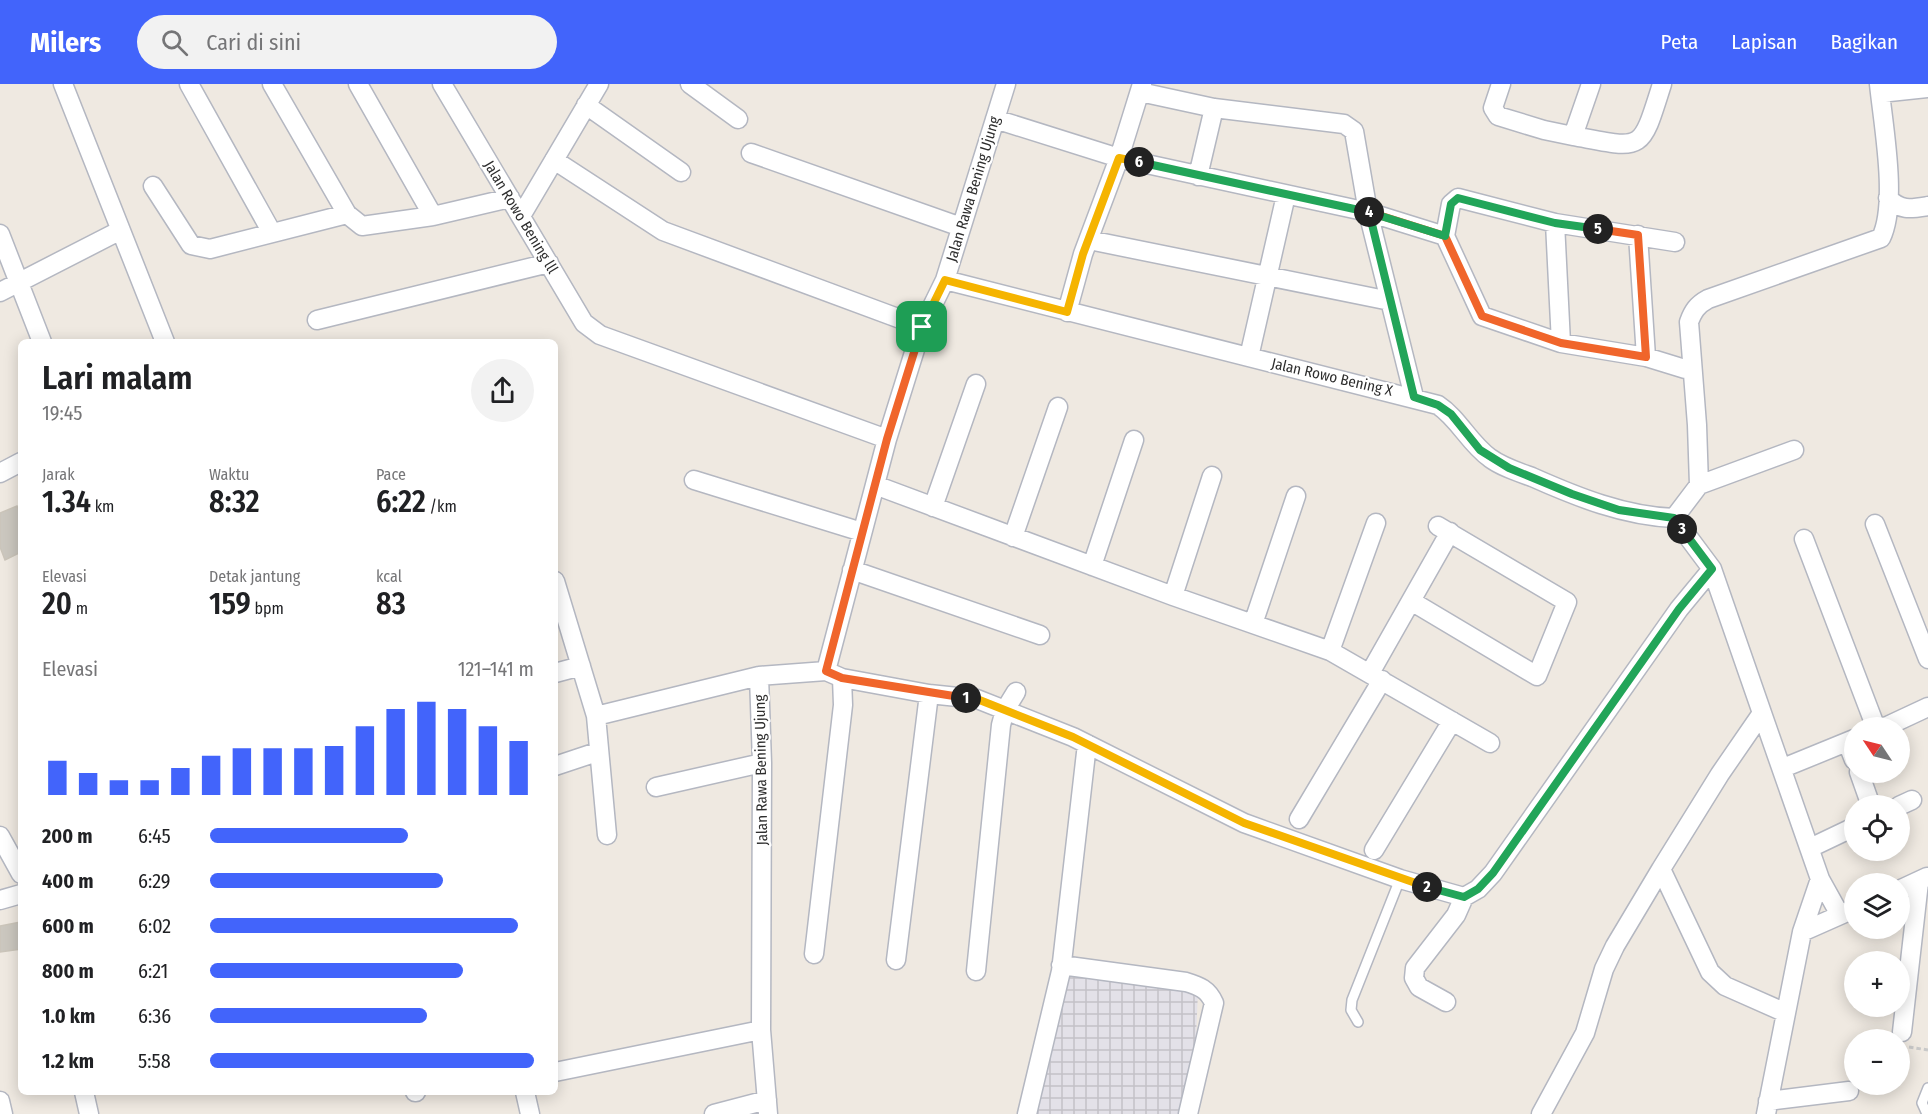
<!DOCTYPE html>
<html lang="id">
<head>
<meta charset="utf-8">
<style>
	body { margin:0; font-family:"Fira Sans Condensed",sans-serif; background:#f2f2f2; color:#202124; height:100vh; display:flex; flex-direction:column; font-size:22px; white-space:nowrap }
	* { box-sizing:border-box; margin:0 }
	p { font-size:20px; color:#757577 }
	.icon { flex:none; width:33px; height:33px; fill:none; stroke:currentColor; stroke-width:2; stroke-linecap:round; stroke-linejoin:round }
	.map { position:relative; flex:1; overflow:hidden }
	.details { position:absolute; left:18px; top:255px; width:540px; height:756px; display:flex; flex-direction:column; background:#fff; border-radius:9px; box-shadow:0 3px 15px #0003 }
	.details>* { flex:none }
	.needle { width:39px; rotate:305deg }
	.controls { position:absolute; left:1844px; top:633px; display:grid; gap:12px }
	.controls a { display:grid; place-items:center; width:66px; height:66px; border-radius:50%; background:#fff; box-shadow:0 3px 15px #0003; font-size:30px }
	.pin { position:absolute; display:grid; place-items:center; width:51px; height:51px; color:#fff; margin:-26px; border-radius:12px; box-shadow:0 3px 9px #0006 }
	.km { position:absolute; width:30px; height:30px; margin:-15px; border-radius:50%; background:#222; color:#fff; font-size:16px; line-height:30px; text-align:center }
	.round { display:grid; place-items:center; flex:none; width:63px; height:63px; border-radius:32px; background:#f2f2f2 }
	.overview { display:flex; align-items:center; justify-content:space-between; height:102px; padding:0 24px }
	h1 { font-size:33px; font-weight:600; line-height:45px }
	.stats { display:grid; grid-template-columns:repeat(3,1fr); gap:9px; height:102px; padding:6px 24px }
	.stats div { display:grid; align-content:center }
	.stats b { font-size:30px; font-weight:600 }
	.stats small { font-size:16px; font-weight:400 }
	.stats p { font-size:16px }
	.chart { height:168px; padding:12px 24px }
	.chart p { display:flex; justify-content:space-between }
	.chart svg { width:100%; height:108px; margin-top:6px; stroke:#4264fb; stroke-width:6 }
	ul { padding:0 24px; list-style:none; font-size:20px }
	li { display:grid; grid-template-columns:96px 72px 1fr; align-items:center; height:45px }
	li i { height:15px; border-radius:8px; background:#4264fb }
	header { display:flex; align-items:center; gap:36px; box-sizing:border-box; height:84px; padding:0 30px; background:#4264fb; color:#fff }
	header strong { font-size:28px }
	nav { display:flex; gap:33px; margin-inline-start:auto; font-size:21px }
	.search { width:420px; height:54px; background:#f2f2f2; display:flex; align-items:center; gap:15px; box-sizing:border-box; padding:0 21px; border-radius:33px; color:#757577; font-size:22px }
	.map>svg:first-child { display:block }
</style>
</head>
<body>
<header>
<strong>Milers</strong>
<div class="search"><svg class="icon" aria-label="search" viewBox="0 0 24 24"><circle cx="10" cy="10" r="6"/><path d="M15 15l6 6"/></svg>Cari di sini</div>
<nav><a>Peta</a><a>Lapisan</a><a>Bagikan</a></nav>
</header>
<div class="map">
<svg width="1928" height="1030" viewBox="0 0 1928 1030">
	<defs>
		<pattern id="industrial-grid" width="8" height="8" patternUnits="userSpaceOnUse" patternTransform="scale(1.5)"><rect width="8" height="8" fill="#e3e1e8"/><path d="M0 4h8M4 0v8" fill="none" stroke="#c3c1c7"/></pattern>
	</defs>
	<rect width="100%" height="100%" fill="#efe9e1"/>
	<path fill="url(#industrial-grid)" d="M1069,888L1198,908L1196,953L1178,1030H1037Z"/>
	<path fill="#cbc7bf" stroke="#cbc5ba" stroke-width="1.5" d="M17,422L21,432V468L5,476L0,463V429Z
		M21,838V865L0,868V842Z"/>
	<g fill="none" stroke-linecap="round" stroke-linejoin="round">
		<defs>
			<path id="service" d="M1358,938L1351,926L1352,916L1400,795
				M1927,1030L1922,1019L1928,1004"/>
			<path id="minor" d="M63,0L165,258
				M189,0L271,147
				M272,0L347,130
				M358,0L433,132
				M442,0L584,239L600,251L887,355
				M690,0L738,35
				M1501,0L1493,24L1498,32L1544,46L1573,52L1591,0
				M1140,8L1214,24L1344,40L1354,47L1368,128L1414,313
				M1880,9L1928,4
				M586,21L681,88
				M995,35L1119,74L1368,128L1445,152L1482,232L1561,259L1646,273L1685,285
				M1573,52C1644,65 1640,70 1662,0
				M751,69L961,143
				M554,76L663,147L922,243
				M1198,92L1214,24
				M153,102L191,161L210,165L347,130L362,142L433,132L510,114
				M1888,114C1901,127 1910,125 1928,122
				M521,132L599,0
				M1555,139L1561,259
				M0,150L42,258
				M1638,151L1646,273
				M1445,152L1451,120L1458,114L1555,139L1675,158
				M1089,156L1390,217
				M945,196L1438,321C1459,335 1469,359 1490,374C1502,383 1518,388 1532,393C1577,413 1624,432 1674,434
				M0,208L119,147
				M1067,228L1083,170L1119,74L1142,0
				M317,236L549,179
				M1249,273L1286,111
				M0,389L21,378
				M694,396L862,448
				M875,401L1173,512L1330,567L1490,659
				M1699,401L1697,341L1689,238C1693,227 1697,221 1708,215L1881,154C1898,119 1883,40 1879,0
				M933,423L976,300
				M1674,434L1712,485L1762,629L1720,690L1661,785L1710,888L1725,902L1786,929L1766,1030
				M1674,434L1699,401L1794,366
				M1875,440L1928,575
				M1013,453L1058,323
				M1804,455L1876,644
				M1092,482L1134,356
				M852,486L1040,551
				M555,497L596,632L759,592
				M1173,512L1212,392
				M1411,517L1537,592L1567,518L1438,442
				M1253,540L1296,412
				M1330,567L1376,439
				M826,587L842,594L929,610L977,615L1073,653L1244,739L1400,795L1464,813L1478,805L1493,789L1679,525L1712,485
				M555,589L581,582
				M1370,589L1450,448
				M1762,629L1820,795L1802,848L1786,929
				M596,632L607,751
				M1883,644L1928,623
				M1847,658L1854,676
				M555,682L597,668
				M1783,684L1854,655
				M1859,688L1871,722
				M656,703L762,679
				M1899,722L1912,716
				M1299,735L1382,596
				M0,752L21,790
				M1810,764L1854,743
				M1374,766L1452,637
				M1820,795L1840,831
				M1899,806L1927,793
				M0,816L21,810
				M1802,848L1854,825
				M814,870L843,621L842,594
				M896,876L929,610
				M1061,881L1186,898C1199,902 1208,905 1214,919L1188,1030
				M976,887L1001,641L1005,626L1016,608
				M1446,918L1419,903L1414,894L1415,884L1456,831L1464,813
				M1902,948L1919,798
				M555,988L761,946
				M84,1008L89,1030
				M415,1008H416
				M525,1008L530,1030
				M0,1017L3,1030
				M1768,1017L1849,1007
				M714,1030L767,1016
				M768,1030L761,946L762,679L759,592L826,587L887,355L922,243L945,196L1006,0
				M1027,1030L1061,887L1087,660
				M1541,1030L1585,949L1604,885L1615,862L1661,785"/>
		</defs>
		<use href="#service" stroke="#b4b7c1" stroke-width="12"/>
		<use href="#minor" stroke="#b4b7c1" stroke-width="21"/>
		<path stroke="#c9c9c9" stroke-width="3" stroke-dasharray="4.5 3" stroke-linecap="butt" d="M1909,963L1928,966"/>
		<use href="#service" stroke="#fff" stroke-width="9"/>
		<use href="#minor" stroke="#fff" stroke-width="18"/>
	</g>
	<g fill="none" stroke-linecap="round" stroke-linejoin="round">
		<defs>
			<path id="split-1" d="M922,243L887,355L826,587L842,594L966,614"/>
			<path id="split-2" d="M966,614L977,615L1073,653L1244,739L1427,803"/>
			<path id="split-3" d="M1427,803L1464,813L1478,805L1493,789L1679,525L1712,485L1682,445"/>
			<path id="split-4" d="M1369,128L1414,313L1438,321L1451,330L1480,366L1509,384L1572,410L1619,426L1674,434L1682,445"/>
			<path id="split-5" d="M1369,128L1445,152L1482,232L1561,259L1646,273L1638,151L1598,145"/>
			<path id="split-6" d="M1139,78L1368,128L1445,152L1451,120L1458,114L1555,139L1598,145"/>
			<path id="split-7" d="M922,243L945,196L1067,228L1083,170L1119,74L1139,78"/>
		</defs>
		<use href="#split-1" stroke="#fff" stroke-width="12"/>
		<use href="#split-2" stroke="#fff" stroke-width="12"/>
		<use href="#split-3" stroke="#fff" stroke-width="12"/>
		<use href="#split-4" stroke="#fff" stroke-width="12"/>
		<use href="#split-5" stroke="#fff" stroke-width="12"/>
		<use href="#split-6" stroke="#fff" stroke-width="12"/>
		<use href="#split-7" stroke="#fff" stroke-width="12"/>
		<use href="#split-1" stroke="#f0652b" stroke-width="8"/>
		<use href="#split-2" stroke="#f5b400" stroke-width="8"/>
		<use href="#split-3" stroke="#22a559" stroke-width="8"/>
		<use href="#split-4" stroke="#22a559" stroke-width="8"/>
		<use href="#split-5" stroke="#f0652b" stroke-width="8"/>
		<use href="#split-6" stroke="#22a559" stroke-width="8"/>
		<use href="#split-7" stroke="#f5b400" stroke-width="8"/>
	</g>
	<g text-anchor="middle" stroke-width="4.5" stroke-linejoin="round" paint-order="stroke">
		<g font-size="15" fill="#2e2e2e" stroke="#fff">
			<text transform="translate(973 105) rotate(-73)" y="5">Jalan Rawa Bening Ujung</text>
			<text transform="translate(521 133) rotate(59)" y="5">Jalan Rowo Bening lll</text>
			<text transform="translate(1332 293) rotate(13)" y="5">Jalan Rowo Bening X</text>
			<text transform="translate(761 686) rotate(-91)" y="5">Jalan Rawa Bening Ujung</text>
		</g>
	</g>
</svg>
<div class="controls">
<a><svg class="needle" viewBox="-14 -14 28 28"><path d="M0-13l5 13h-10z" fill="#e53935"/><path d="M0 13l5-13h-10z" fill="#757577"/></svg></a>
<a><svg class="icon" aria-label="locate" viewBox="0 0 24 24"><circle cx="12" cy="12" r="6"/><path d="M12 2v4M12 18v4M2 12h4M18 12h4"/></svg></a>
<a><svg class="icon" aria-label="layers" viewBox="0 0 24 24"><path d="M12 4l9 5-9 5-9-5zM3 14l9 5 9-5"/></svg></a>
<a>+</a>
<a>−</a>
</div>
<div class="pin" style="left:922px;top:243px;background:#1e9e55"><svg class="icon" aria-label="arrive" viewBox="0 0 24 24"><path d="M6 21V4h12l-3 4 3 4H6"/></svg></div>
<b class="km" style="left:966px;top:614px">1</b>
<b class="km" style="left:1427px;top:803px">2</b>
<b class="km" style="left:1682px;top:445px">3</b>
<b class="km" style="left:1369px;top:128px">4</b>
<b class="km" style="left:1598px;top:145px">5</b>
<b class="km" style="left:1139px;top:78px">6</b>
<section class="details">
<div class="overview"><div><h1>Lari malam</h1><p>19:45</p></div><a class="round"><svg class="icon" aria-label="share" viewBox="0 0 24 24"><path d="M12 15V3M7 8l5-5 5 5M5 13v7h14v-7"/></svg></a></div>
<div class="stats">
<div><p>Jarak</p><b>1.34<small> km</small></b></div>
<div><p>Waktu</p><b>8:32</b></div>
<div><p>Pace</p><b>6:22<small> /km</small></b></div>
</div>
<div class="stats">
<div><p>Elevasi</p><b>20<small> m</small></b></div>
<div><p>Detak jantung</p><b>159<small> bpm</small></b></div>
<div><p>kcal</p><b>83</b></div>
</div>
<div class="chart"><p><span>Elevasi</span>121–141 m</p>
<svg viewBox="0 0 160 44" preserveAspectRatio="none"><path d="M5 44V30M15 44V35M25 44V38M35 44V38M45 44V33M55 44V28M65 44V25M75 44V25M85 44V25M95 44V24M105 44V16M115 44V9M125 44V6M135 44V9M145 44V16M155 44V22"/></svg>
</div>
<ul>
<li><b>200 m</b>6:45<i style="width:61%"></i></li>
<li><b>400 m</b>6:29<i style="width:72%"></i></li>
<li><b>600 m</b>6:02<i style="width:95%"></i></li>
<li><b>800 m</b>6:21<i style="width:78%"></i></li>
<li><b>1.0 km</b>6:36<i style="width:67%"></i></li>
<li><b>1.2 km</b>5:58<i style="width:100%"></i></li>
</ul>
</section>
</div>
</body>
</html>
